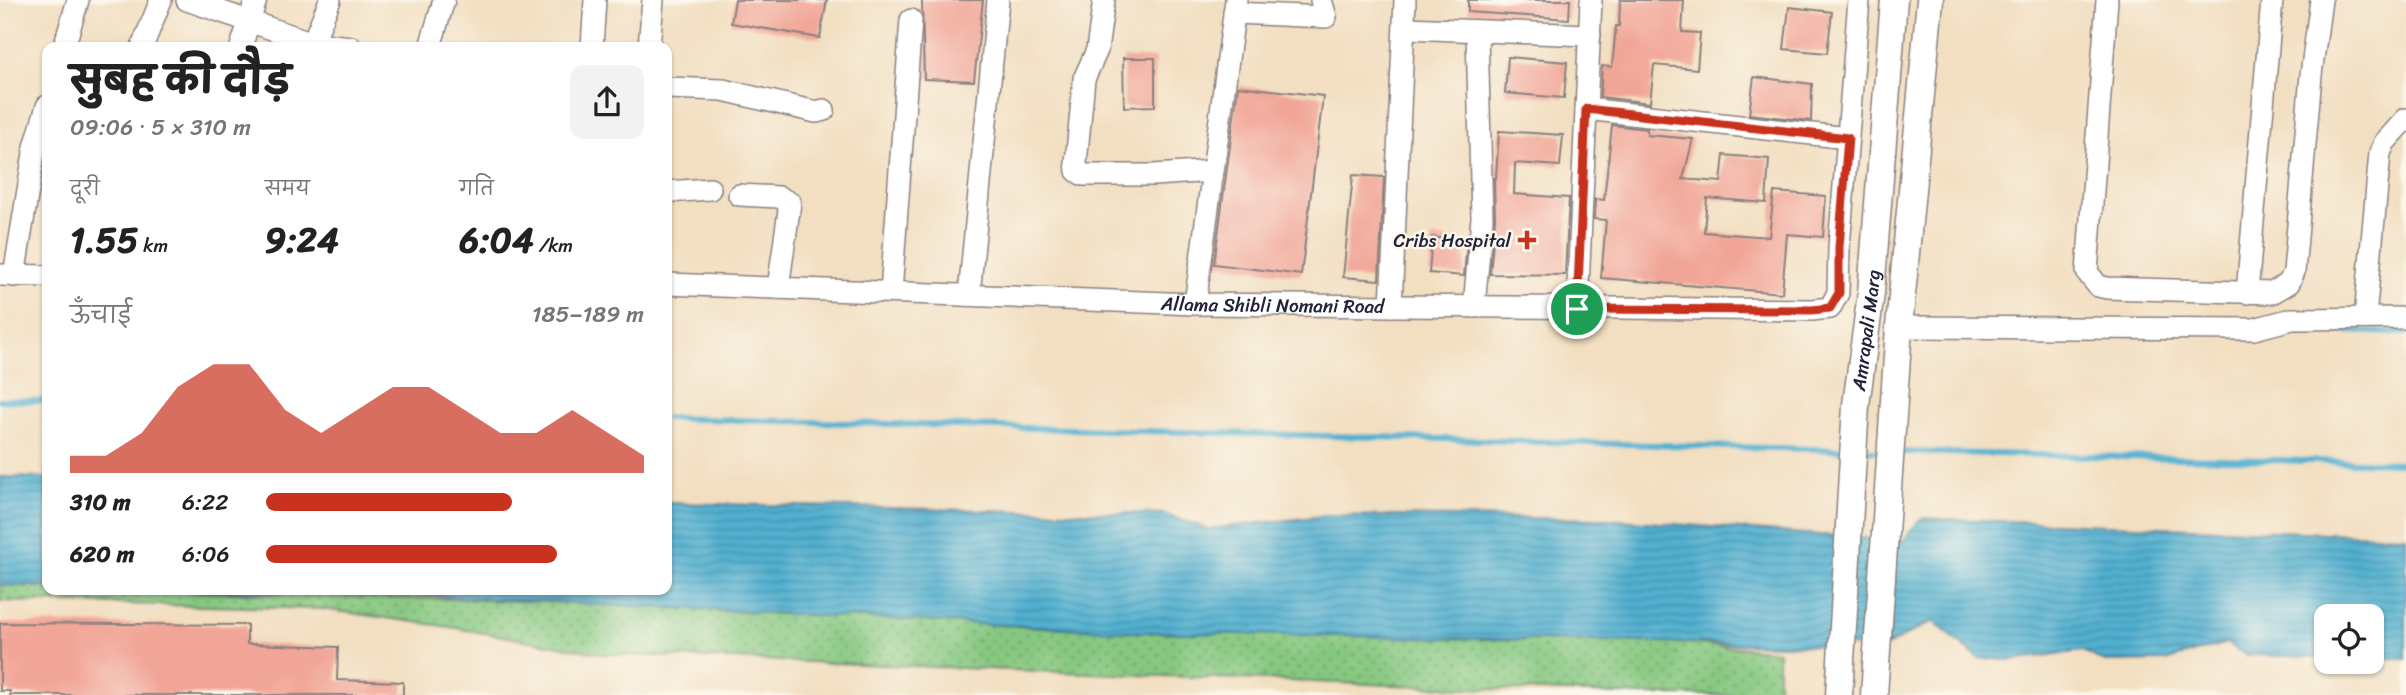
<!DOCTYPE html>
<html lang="hi">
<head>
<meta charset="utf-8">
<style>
	body { margin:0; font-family:Sriracha,"Playpen Sans Deva",sans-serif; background:#f2f2f2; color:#222; height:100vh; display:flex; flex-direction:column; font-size:26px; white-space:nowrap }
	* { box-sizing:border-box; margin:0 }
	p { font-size:23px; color:#767676 }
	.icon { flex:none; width:38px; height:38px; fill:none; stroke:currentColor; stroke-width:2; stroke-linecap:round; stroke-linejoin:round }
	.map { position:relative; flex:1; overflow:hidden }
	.drawer { position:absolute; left:42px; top:42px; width:630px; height:553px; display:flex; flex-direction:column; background:#fff; border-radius:14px; box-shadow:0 2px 5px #0004 }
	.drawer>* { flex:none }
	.buttons { position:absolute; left:2314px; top:604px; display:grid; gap:14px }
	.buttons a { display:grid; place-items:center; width:70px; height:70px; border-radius:14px; background:#fff; box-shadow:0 2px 5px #0004; font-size:35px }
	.pin { position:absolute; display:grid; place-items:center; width:60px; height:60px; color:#fff; margin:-30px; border:4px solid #fff; border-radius:50%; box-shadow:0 2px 7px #0007 }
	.round { display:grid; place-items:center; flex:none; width:74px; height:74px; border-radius:14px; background:#f2f2f2 }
	.head { display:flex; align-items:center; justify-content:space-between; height:119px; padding:0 28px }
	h1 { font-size:38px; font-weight:800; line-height:52px }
	.metrics { display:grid; grid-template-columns:repeat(3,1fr); gap:10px; height:119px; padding:7px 28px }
	.metrics div { display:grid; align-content:center }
	.metrics b { font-size:35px; font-weight:800 }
	.metrics small { font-size:19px; font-weight:400 }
	.metrics p { font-size:19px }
	.chart { height:196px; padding:14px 28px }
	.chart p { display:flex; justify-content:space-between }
	.chart svg { width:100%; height:126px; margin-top:7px; fill:#c8321e; opacity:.7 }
	ul { padding:0 28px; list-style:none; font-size:23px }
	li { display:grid; grid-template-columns:112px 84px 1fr; align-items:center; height:52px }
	li i { height:18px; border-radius:9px; background:#c8321e }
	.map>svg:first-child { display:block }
</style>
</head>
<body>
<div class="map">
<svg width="2406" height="695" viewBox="0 0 2406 695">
	<defs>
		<pattern id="grass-dots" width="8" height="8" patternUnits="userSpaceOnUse" patternTransform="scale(1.75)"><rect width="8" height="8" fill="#86c880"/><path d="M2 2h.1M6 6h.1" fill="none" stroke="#6da26a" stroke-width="1.8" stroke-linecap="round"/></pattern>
		<pattern id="water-rules" width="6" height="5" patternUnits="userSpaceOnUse" patternTransform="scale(1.75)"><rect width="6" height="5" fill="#51b0d0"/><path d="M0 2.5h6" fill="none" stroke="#438faa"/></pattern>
	</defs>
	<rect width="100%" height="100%" fill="#fbf7ec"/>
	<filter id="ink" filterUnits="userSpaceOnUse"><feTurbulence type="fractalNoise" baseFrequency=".0143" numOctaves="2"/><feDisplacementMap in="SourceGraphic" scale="14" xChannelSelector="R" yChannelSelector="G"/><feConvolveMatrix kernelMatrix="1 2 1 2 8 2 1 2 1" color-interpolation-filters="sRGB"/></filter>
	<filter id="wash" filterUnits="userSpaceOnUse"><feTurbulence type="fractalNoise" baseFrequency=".00686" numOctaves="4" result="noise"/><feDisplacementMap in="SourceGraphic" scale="28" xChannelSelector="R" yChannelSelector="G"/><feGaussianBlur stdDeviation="1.57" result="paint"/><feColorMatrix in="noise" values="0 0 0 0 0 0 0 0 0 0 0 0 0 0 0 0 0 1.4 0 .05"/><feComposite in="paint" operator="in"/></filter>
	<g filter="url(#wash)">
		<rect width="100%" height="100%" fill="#f2dec0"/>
		<path fill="url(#grass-dots)" stroke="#54755e" stroke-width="2" d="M0,585L47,587V590H142L778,609L1214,601L1778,651V695H1643L604,654L450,627L322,609L0,601Z"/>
		<path fill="url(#water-rules)" stroke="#3a6986" stroke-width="2" d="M0,477L47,478V586L0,585Z
			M667,503L1163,514L1209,529L1330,515L1604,519L1903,541L1921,518L2406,536V659L2371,658V616H2326V657L2246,655L2226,643L2165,661L2105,662L2083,651L2010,660L1978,658L1933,621L1885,647L1142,632L395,594L190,590H667Z"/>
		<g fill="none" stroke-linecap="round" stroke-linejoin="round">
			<path stroke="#51b0d0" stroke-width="6" d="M2310,330L2406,333
				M0,400L47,401
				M667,418L1847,450
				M1858,451H1886
				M1897,452L2406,463"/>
		</g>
		<g id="blocks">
			<path fill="#f1a596" d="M735,0H827L820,38L731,23Z
				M922,0H983L974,81L924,79Z
				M1468,0H1570L1569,19L1468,12Z
				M1620,0H1684L1682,32L1700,33L1697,69L1654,65L1650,103L1600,97L1602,66L1612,67L1616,26H1619Z
				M1789,7L1832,12L1827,53L1784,49Z
				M1508,57L1567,62L1564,98L1505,93Z
				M1123,58H1155V106L1124,107Z
				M1754,77L1812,84L1811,121L1749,114Z
				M1238,86L1323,96L1301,275L1214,264Z
				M1612,125L1647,129V135L1693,139L1683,179L1721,182L1724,155L1769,159L1766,203L1707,198L1704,232L1769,237L1774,192L1826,196L1823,237L1787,234L1782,293L1601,278L1606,220L1594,219L1595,199L1604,200Z
				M1499,131L1563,135L1560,166L1515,163L1514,194L1569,198L1565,275L1490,274L1495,219L1494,178H1496Z
				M1353,175L1384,177L1379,280L1343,277Z
				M1432,237L1467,242L1464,276L1429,273Z
				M0,623L247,625V644L338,647L337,680L403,682V695H10V691H0Z"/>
		</g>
	</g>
	<g filter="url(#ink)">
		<use href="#blocks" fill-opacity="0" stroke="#8a807e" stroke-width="2"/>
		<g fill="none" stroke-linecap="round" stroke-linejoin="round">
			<defs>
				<g id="minor">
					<path d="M187,0L313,43L351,47"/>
					<path d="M1104,0L1097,50L1084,79L1076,163L1077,171L1083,175H1154L1213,171"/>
					<path d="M2107,0L2087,272L2098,286L2107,288L2272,293L2289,283L2294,272L2311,75L2321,0"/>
					<path d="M1234,13L1326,17L1321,0"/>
					<path d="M1405,28L1590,35"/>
					<path d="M64,47L78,0"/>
					<path d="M142,47L161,0"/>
					<path d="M241,47L256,0"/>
					<path d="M311,47L330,0"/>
					<path d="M430,47L444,0"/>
					<path d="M592,47L595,0"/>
					<path d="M649,47L653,0"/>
					<path d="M667,88L723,90L816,112L824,110"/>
					<path d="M1586,109L1848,138"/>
					<path d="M667,192L710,189"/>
					<path d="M739,195L779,197L790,203L778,288"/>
					<path d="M0,275L47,276"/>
					<path d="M14,276L35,147L47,106"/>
					<path id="s1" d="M667,284L1195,304L1812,310L1830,308L1838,293L1839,247L1859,0"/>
					<path d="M891,292L911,20"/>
					<path d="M2247,293L2272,0"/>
					<path d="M969,295L998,0"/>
					<path d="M1195,304L1236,0"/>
					<path d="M1391,306L1405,0"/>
					<path d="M1474,307L1482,218L1477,33"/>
					<path d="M1577,309L1591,0"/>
					<path d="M2365,318L2380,153L2385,142L2406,119"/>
					<path d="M1899,327L2254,329L2292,319L2406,318"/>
				</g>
				<g id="major">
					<path id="s2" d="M1839,695L1856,405L1871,293L1894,0"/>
					<path d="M1874,695L1899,327L1930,0"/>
				</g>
			</defs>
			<use href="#minor" stroke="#8a807e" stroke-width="24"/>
			<use href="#major" stroke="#8a807e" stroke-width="29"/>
			<use href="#minor" stroke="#fff" stroke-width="21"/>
			<use href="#major" stroke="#fff" stroke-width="26"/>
		</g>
	</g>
	<g fill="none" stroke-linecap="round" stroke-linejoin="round" filter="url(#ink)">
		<defs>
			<path id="route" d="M1586,109L1848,138L1839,247V293L1830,308L1812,310L1577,309Z"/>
		</defs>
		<use href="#route" stroke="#fff" stroke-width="14"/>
		<use href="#route" stroke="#c8321e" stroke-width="9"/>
	</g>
	<path fill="#c8321e" stroke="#fbf7ec" stroke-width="2.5" d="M1523.5 229.5h7v7h7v7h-7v7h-7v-7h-7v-7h7z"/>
	<g text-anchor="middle" stroke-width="5" stroke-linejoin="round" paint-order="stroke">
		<g font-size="19" fill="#22223b" stroke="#fbf7ec" text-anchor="end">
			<text x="1511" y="247">Cribs Hospital</text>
		</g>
		<g font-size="19" fill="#22223b" stroke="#fbf7ec">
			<text dy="7" stroke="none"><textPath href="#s1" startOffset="606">Allama Shibli Nomani Road</textPath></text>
			<text dy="7" stroke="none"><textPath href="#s2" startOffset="366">Amrapali Marg</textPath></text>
		</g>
	</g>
</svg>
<div class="buttons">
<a><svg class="icon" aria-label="locate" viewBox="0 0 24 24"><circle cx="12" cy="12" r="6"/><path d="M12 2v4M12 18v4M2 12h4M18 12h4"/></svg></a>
</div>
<div class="pin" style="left:1577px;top:309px;background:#1e9e55"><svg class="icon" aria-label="arrive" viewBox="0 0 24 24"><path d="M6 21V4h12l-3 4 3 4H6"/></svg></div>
<section class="drawer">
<div class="head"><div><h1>सुबह की दौड़</h1><p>09:06 · 5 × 310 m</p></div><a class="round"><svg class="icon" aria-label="share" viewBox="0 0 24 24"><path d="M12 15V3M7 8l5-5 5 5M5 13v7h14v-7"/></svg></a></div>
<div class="metrics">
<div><p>दूरी</p><b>1.55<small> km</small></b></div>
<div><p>समय</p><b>9:24</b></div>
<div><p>गति</p><b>6:04<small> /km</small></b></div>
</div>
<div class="chart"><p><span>ऊँचाई</span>185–189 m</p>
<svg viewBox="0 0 160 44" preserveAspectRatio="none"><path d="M0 44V38L10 38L20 30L30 14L40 6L50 6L60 22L70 30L80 22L90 14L100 14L110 22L120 30L130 30L140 22L150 30L160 38V44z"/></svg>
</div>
<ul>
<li><b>310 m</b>6:22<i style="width:65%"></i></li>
<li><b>620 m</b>6:06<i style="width:77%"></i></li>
</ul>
</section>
</div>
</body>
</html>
